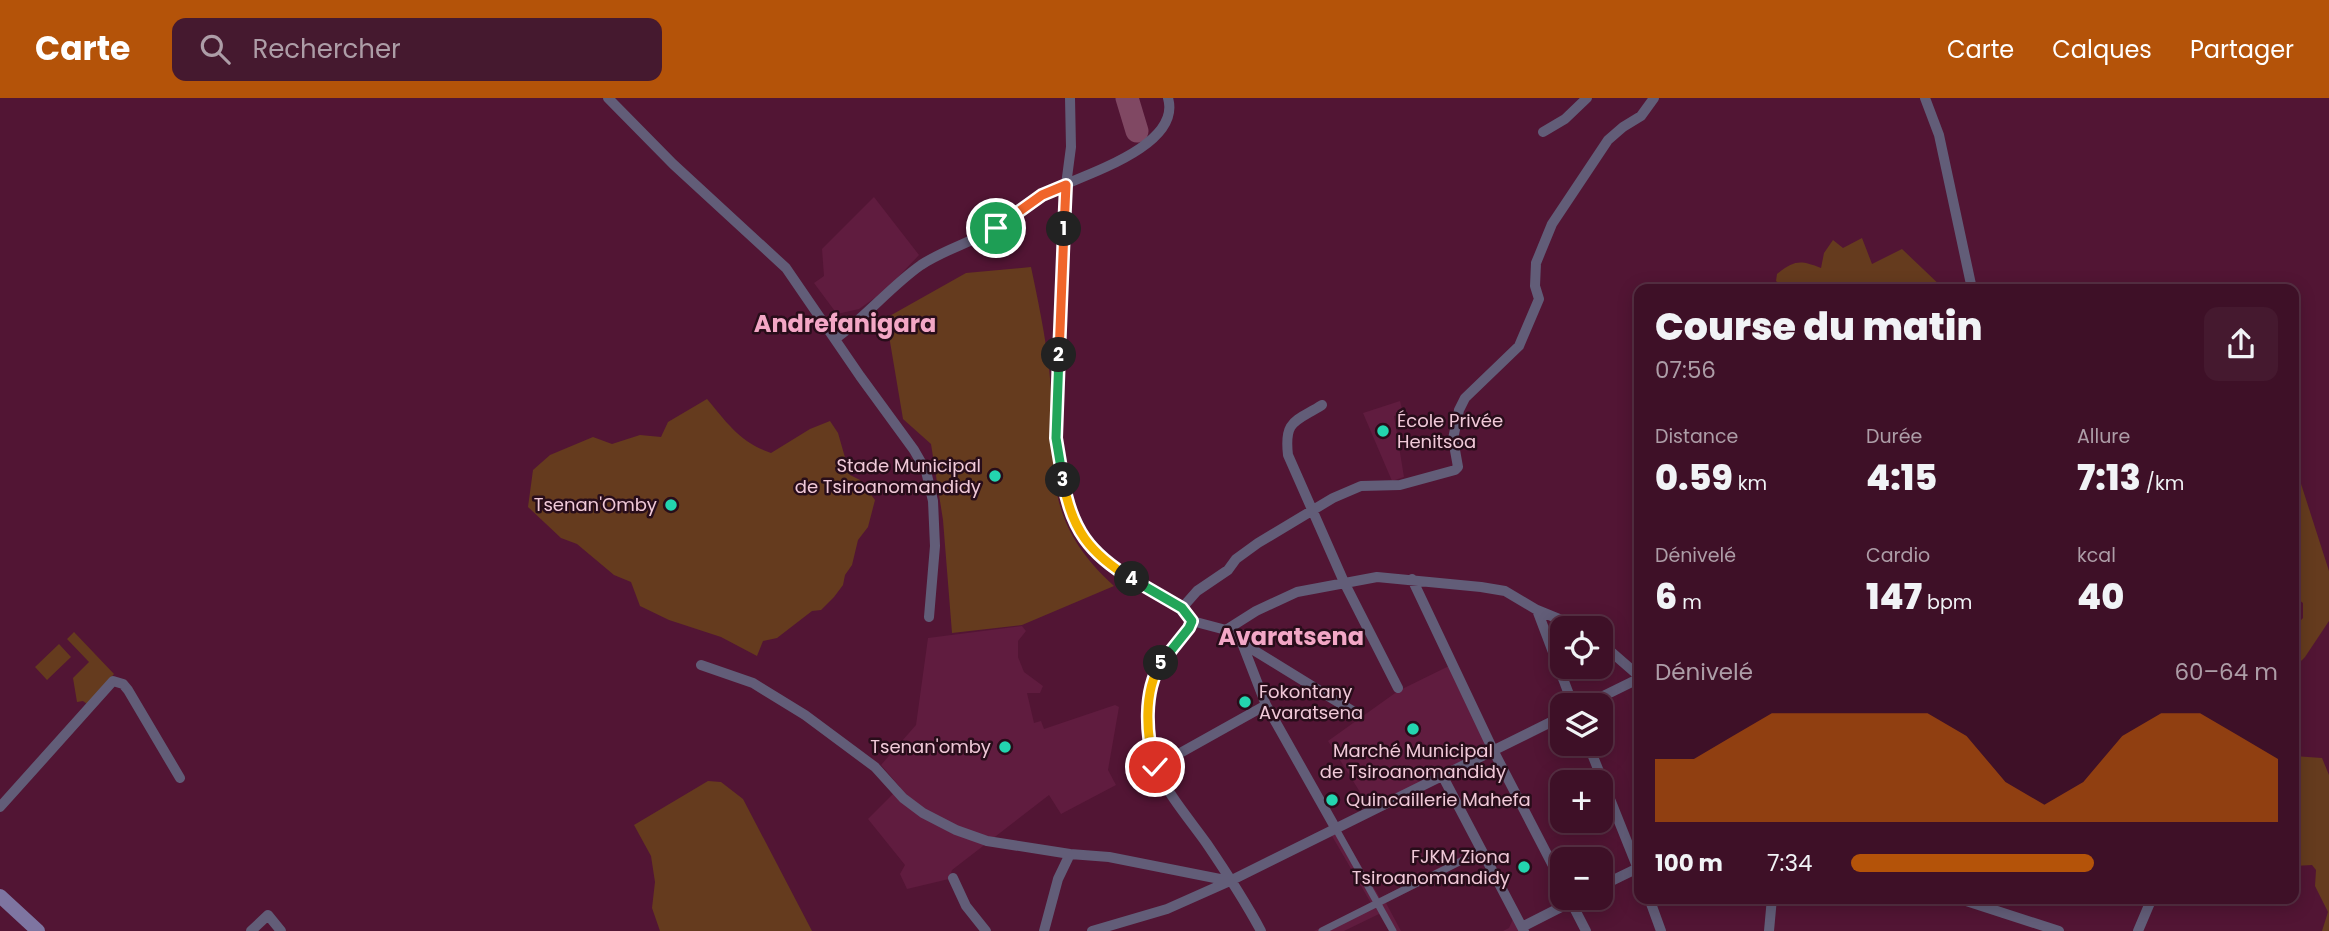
<!DOCTYPE html>
<html lang="fr">
<head>
<meta charset="utf-8">
<style>
	body { margin:0; font-family:Poppins,sans-serif; background:#45192f; color:#f1f3f6; height:100vh; display:flex; flex-direction:column; font-size:26px; white-space:nowrap }
	* { box-sizing:border-box; margin:0 }
	p { font-size:23px; color:#ad9da7 }
	.icon { flex:none; width:38px; height:38px; fill:none; stroke:currentColor; stroke-width:2; stroke-linecap:round; stroke-linejoin:round }
	.map { position:relative; flex:1; overflow:hidden }
	.side { position:absolute; left:1634px; top:186px; width:665px; height:620px; display:flex; flex-direction:column; background:#3e1027; border-radius:14px; box-shadow:0 4px 18px #0003,0 0 0 2px #573044 }
	.side>* { flex:none }
	.controls { position:absolute; left:1550px; top:518px; display:grid; gap:14px }
	.controls a { display:grid; place-items:center; width:63px; height:63px; border-radius:14px; background:#3e1027; box-shadow:0 4px 18px #0003,0 0 0 2px #573044; font-size:35px }
	.pin { position:absolute; display:grid; place-items:center; width:60px; height:60px; color:#fff; margin:-30px; border:4px solid #fff; border-radius:50%; box-shadow:0 2px 7px #0007 }
	.km { position:absolute; width:35px; height:35px; margin:-18px; border-radius:50%; background:#222; color:#fff; font-size:19px; line-height:35px; text-align:center }
	.round { display:grid; place-items:center; flex:none; width:74px; height:74px; border-radius:14px; background:#45192f }
	.overview { display:flex; align-items:center; justify-content:space-between; height:119px; padding:0 21px }
	h1 { font-size:38px; font-weight:800; line-height:52px }
	.metrics { display:grid; grid-template-columns:repeat(3,1fr); gap:10px; height:119px; padding:7px 21px }
	.metrics div { display:grid; align-content:center }
	.metrics b { font-size:35px; font-weight:800 }
	.metrics small { font-size:19px; font-weight:400 }
	.metrics p { font-size:19px }
	.chart { height:196px; padding:14px 21px }
	.chart p { display:flex; justify-content:space-between }
	.chart svg { width:100%; height:126px; margin-top:7px; fill:#b45309; opacity:.7 }
	ul { padding:0 21px; list-style:none; font-size:23px }
	li { display:grid; grid-template-columns:112px 84px 1fr; align-items:center; height:52px }
	li i { height:18px; border-radius:9px; background:#b45309 }
	header { display:flex; align-items:center; gap:42px; box-sizing:border-box; height:98px; padding:0 35px; background:#b45309; color:#fff }
	header strong { font-size:33px }
	nav { display:flex; gap:38px; margin-inline-start:auto; font-size:24px }
	.search { width:490px; height:63px; background:#45192f; display:flex; align-items:center; gap:18px; box-sizing:border-box; padding:0 24px; border-radius:14px; color:#ad9da7; font-size:26px }
	.map>svg:first-child { display:block }
</style>
</head>
<body>
<header>
<strong>Carte</strong>
<div class="search"><svg class="icon" aria-label="search" viewBox="0 0 24 24"><circle cx="10" cy="10" r="6"/><path d="M15 15l6 6"/></svg>Rechercher</div>
<nav><a>Carte</a><a>Calques</a><a>Partager</a></nav>
</header>
<div class="map">
<svg width="2329" height="833" viewBox="0 0 2329 833">
	<rect width="100%" height="100%" fill="#521534"/>
	<path fill="#601c3f" fill-rule="evenodd" d="M874,99L919,157L886,192L859,211L837,216L814,185L824,178L822,151Z
		M1400,303L1403,315L1394,318L1404,379L1392,383L1363,315Z
		M1022,528L1026,533L1018,543V559L1024,574L1043,588L1040,595H1027L1034,625L1041,623L1044,631L1115,607L1119,609L1108,672L1116,687L1061,716L1049,697L952,772L949,781L907,791L900,776L905,767L868,721L900,689L881,667L916,627L928,540Z
		M1449,568L1485,645L1479,653L1484,661L1449,679L1522,824L1556,817L1529,831V833H1503L1509,830L1513,821L1480,757L1386,805L1401,833H1389L1379,816L1344,833H1314L1371,805L1332,738L1370,710L1328,643L1398,593ZM1441,681L1477,750L1380,800L1340,732Z"/>
	<path fill="#653b1e" d="M1862,140L1872,166L1902,151L1944,191H1785L1776,183L1777,176C1795,162 1800,162 1821,170L1824,155L1833,142L1843,150Z
		M1031,169C1038,202 1045,236 1049,270C1059,363 1035,416 1114,488L1022,527L952,535L943,422L931,346L903,321L886,220L966,175Z
		M707,301C727,325 741,345 771,355L810,331L830,323L838,335L850,377L860,382L875,402L868,429L858,442L852,467L845,477L843,487L834,499L821,512L812,513L777,540L763,543L757,558L721,539L669,522L640,508L631,484L614,477L577,446L561,440L528,409L533,372L550,357L593,339L612,346L640,337L661,339L668,324Z
		M2294,364L2329,473V523L2305,559L2294,570V529L2303,520V505L2294,498Z
		M74,534L114,576L87,606L83,603L77,604L73,580L89,564L67,541Z
		M59,546L71,559L47,582L35,569Z
		M2294,658L2322,660L2329,677V833H2322L2328,814L2315,788L2316,772L2312,767L2294,768Z
		M708,683L721,684L743,701L812,833H660L652,810L655,784L651,758L634,727Z"/>
	<g fill="none" stroke-linecap="round" stroke-linejoin="round">
		<path stroke="#804863" stroke-width="23" d="M1127,0L1137,33"/>
		<path stroke="#625d78" stroke-width="7" d="M1336,731L1393,833
			M1322,833L1481,753"/>
		<path stroke="#625d78" stroke-width="10" d="M608,0L673,66L786,170L860,278L914,352L926,373L933,403L935,448L929,519
			M1070,0L1071,49L1066,87C1064,137 1061,187 1060,236C1058,304 1045,397 1093,453C1119,484 1167,491 1192,523C1185,543 1163,555 1155,575C1146,598 1146,648 1156,670C1169,698 1190,722 1207,746C1226,774 1245,803 1261,833
			M1925,0L1939,37L1972,191
			M1543,34L1565,21L1587,0
			M835,241C866,219 891,188 921,167C945,151 973,144 997,129C1012,119 1026,106 1041,97C1072,80 1183,51 1168,0
			M1322,307C1295,324 1284,322 1288,357L1344,484L1398,590
			M1412,481L1493,652L1563,787
			M1182,510L1197,493L1228,472L1236,461L1258,445L1333,400L1361,388L1400,387L1455,372L1458,369L1453,341L1459,312L1465,300L1519,248L1539,201L1535,188L1536,165L1552,126L1608,42L1623,29L1641,18L1654,0
			M1537,512L1573,607
			M1192,523L1226,532L1256,513L1297,494L1377,479L1481,489L1505,493L1537,512L1581,530
			M1226,532L1242,545L1266,607L1336,731
			M1242,545L1359,617
			M1601,545L1640,579
			M701,567L753,585L805,617L875,669L903,700L923,715L956,732L987,743L1070,756L1109,759L1230,783
			M1585,607L1640,580
			M1588,646L1640,776
			M1155,669L1266,607
			M1442,677L1524,833
			M0,709L113,583L123,586L128,592L180,680
			M953,780L966,808L986,833
			M1601,788L1640,769
			M1569,800L1586,833
			M1649,800L1661,833
			M1957,800L2059,833
			M1522,829L1579,800
			M251,833L268,817L281,833
			M1044,833L1058,781L1070,756
			M1092,833L1167,811L1230,783L1563,618
			M1769,833L1772,800
			M2138,833L2152,800"/>
		<path stroke="#7e75a1" stroke-width="14" d="M0,798L38,833"/>
	</g>
	<g fill="none" stroke-linecap="round" stroke-linejoin="round">
		<defs>
			<path id="split-1" d="M996,130L1042,97L1066,87L1064,131"/>
			<path id="split-2" d="M1059,257L1064,131"/>
			<path id="split-3" d="M1059,257L1056,340L1063,382"/>
			<path id="split-4" d="M1063,382C1071,431 1090,456 1132,481"/>
			<path id="split-5" d="M1132,481L1182,510L1192,523L1189,530L1161,565"/>
			<path id="split-6" d="M1155,669C1146,637 1143,594 1161,565"/>
		</defs>
		<use href="#split-1" stroke="#fff" stroke-width="14"/>
		<use href="#split-2" stroke="#fff" stroke-width="14"/>
		<use href="#split-3" stroke="#fff" stroke-width="14"/>
		<use href="#split-4" stroke="#fff" stroke-width="14"/>
		<use href="#split-5" stroke="#fff" stroke-width="14"/>
		<use href="#split-6" stroke="#fff" stroke-width="14"/>
		<use href="#split-1" stroke="#f0652b" stroke-width="9"/>
		<use href="#split-2" stroke="#f0652b" stroke-width="9"/>
		<use href="#split-3" stroke="#22a559" stroke-width="9"/>
		<use href="#split-4" stroke="#f5b400" stroke-width="9"/>
		<use href="#split-5" stroke="#22a559" stroke-width="9"/>
		<use href="#split-6" stroke="#f5b400" stroke-width="9"/>
	</g>
	<g fill="#23d5af" stroke="#280d1a" stroke-width="2.5">
		<circle cx="1383" cy="333" r="7"/>
		<circle cx="995" cy="378" r="7"/>
		<circle cx="671" cy="407" r="7"/>
		<circle cx="1245" cy="604" r="7"/>
		<circle cx="1413" cy="631" r="7"/>
		<circle cx="1005" cy="649" r="7"/>
		<circle cx="1332" cy="702" r="7"/>
		<circle cx="1524" cy="769" r="7"/>
	</g>
	<g text-anchor="middle" stroke-width="5" stroke-linejoin="round" paint-order="stroke">
		<g font-size="18" fill="#f0c9d8" stroke="#280d1a" text-anchor="end">
			<text x="1397" y="329" text-anchor="start">École Privée<tspan x="1397" dy="21">Henitsoa</tspan></text>
			<text x="981" y="374">Stade Municipal<tspan x="981" dy="21">de Tsiroanomandidy</tspan></text>
			<text x="657" y="413">Tsenan'Omby</text>
			<text x="1259" y="600" text-anchor="start">Fokontany<tspan x="1259" dy="21">Avaratsena</tspan></text>
			<text x="991" y="655">Tsenan'omby</text>
			<text x="1413" y="659" text-anchor="middle">Marché Municipal<tspan x="1413" dy="21">de Tsiroanomandidy</tspan></text>
			<text x="1346" y="708" text-anchor="start">Quincaillerie Mahefa</text>
			<text x="1510" y="765">FJKM Ziona<tspan x="1510" dy="21">Tsiroanomandidy</tspan></text>
		</g>
		<g font-size="24" font-weight="bold" fill="#f3a7c6" stroke="#280d1a">
			<text x="845" y="234">Andrefanigara</text>
			<text x="1291" y="547">Avaratsena</text>
		</g>
	</g>
</svg>
<div class="controls">
<a><svg class="icon" aria-label="locate" viewBox="0 0 24 24"><circle cx="12" cy="12" r="6"/><path d="M12 2v4M12 18v4M2 12h4M18 12h4"/></svg></a>
<a><svg class="icon" aria-label="layers" viewBox="0 0 24 24"><path d="M12 4l9 5-9 5-9-5zM3 14l9 5 9-5"/></svg></a>
<a>+</a>
<a>−</a>
</div>
<div class="pin" style="left:996px;top:130px;background:#1e9e55"><svg class="icon" aria-label="arrive" viewBox="0 0 24 24"><path d="M6 21V4h12l-3 4 3 4H6"/></svg></div>
<div class="pin" style="left:1155px;top:669px;background:#d93025"><svg class="icon" aria-label="check" viewBox="0 0 24 24"><path d="M5 12l5 5 9-10"/></svg></div>
<b class="km" style="left:1064px;top:131px">1</b>
<b class="km" style="left:1059px;top:257px">2</b>
<b class="km" style="left:1063px;top:382px">3</b>
<b class="km" style="left:1132px;top:481px">4</b>
<b class="km" style="left:1161px;top:565px">5</b>
<section class="side">
<div class="overview"><div><h1>Course du matin</h1><p>07:56</p></div><a class="round"><svg class="icon" aria-label="share" viewBox="0 0 24 24"><path d="M12 15V3M7 8l5-5 5 5M5 13v7h14v-7"/></svg></a></div>
<div class="metrics">
<div><p>Distance</p><b>0.59<small> km</small></b></div>
<div><p>Durée</p><b>4:15</b></div>
<div><p>Allure</p><b>7:13<small> /km</small></b></div>
</div>
<div class="metrics">
<div><p>Dénivelé</p><b>6<small> m</small></b></div>
<div><p>Cardio</p><b>147<small> bpm</small></b></div>
<div><p>kcal</p><b>40</b></div>
</div>
<div class="chart"><p><span>Dénivelé</span>60–64 m</p>
<svg viewBox="0 0 160 44" preserveAspectRatio="none"><path d="M0 44V22L10 22L20 14L30 6L40 6L50 6L60 6L70 6L80 14L90 30L100 38L110 30L120 14L130 6L140 6L150 14L160 22V44z"/></svg>
</div>
<ul>
<li><b>100 m</b>7:34<i style="width:57%"></i></li>
</ul>
</section>
</div>
</body>
</html>
